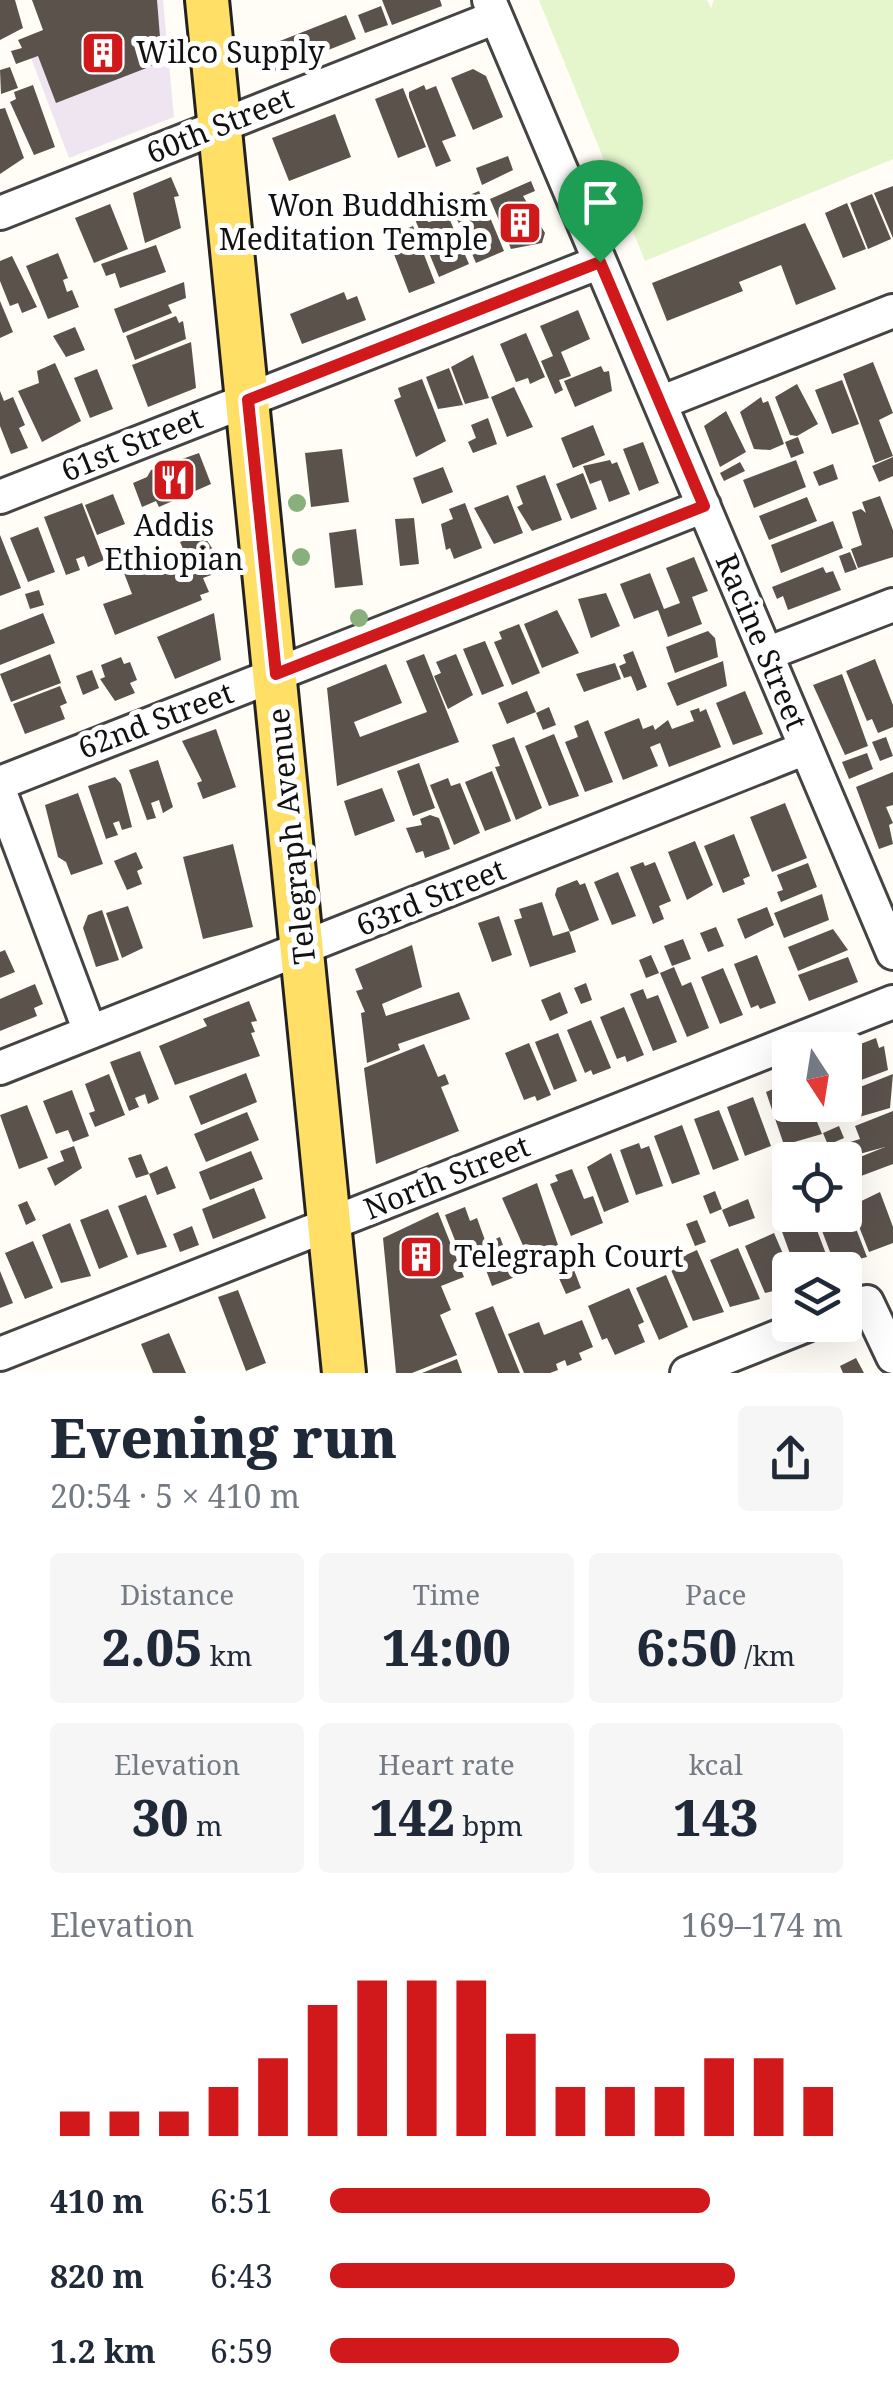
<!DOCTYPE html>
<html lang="en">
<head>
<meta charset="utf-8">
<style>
	body { margin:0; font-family:"Noto Serif",serif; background:#f6f6f7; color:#1f2937; height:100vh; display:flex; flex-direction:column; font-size:38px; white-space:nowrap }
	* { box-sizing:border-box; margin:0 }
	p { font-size:32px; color:#747a83 }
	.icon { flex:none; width:55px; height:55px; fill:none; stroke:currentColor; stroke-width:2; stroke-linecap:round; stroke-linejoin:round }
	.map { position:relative; height:1373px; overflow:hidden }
	.panel { display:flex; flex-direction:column; background:#fff; flex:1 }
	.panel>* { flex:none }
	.needle { width:65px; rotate:168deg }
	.controls { position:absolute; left:772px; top:1032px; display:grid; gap:20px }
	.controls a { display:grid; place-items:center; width:90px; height:90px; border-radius:10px; background:#fff; box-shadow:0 10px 40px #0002; font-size:50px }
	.pin { position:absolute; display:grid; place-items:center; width:85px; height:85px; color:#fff; margin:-102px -42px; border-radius:50% 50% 50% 0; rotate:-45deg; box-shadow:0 0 10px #0007 }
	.pin .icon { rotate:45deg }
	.round { display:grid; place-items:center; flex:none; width:105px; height:105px; border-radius:10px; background:#f6f6f7 }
	.summary { display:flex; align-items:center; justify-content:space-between; height:170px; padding:0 50px }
	h1 { font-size:55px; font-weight:800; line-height:75px }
	.stats { display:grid; grid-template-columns:repeat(3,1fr); gap:15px; height:170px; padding:10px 50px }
	.stats div { display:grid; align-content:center; border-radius:10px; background:#f6f6f7; text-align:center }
	.stats b { font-size:50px; font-weight:800 }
	.stats small { font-size:28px; font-weight:400 }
	.stats p { font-size:28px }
	.chart { height:280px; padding:20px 50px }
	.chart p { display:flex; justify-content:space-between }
	.chart svg { width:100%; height:180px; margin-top:10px; stroke:#d1191b; stroke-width:6 }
	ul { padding:0 50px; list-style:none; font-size:32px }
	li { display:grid; grid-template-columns:160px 120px 1fr; align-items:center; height:75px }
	li i { height:25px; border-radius:12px; background:#d1191b }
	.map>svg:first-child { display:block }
</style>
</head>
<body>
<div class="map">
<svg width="893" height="1373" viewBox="0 0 893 1373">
	<rect width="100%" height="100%" fill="#fffdf5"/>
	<path fill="#efe5f0" d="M32,0H163L174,117L69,158L31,58L51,50Z"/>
	<path fill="#e5f5cc" d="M539,0H707L711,8L714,0H893V159L645,261Z"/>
	<path fill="#5b524c" d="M0,0H15L23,28L0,40Z
		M32,0H157L162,62L56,103L38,56L16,64L11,51L22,48L18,40L43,30Z
		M382,0H440L442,6L392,25Z
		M381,6L388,25L365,33L358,15Z
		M346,15L356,39L265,75L262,48Z
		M10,67L18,88L1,94L0,70Z
		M473,69L486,76L503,117L473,130L451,78Z
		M33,85L55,147L34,155L10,102L16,99L14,92Z
		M424,85L426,90L436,86L456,136L442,141L451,161L436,167L409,97V92Z
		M403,88L426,147L398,158L375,99Z
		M5,108L24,158L0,174V109Z
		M335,114L351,157L289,181L272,138Z
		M508,156L513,170L482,185L476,168Z
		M171,177L179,196L174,197L181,228L145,243L133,193Z
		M531,181L535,191L523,196L545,233L542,243L511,249L490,199Z
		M893,186V238L874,193Z
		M479,191L504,251L476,263L450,203Z
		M872,194L891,239L868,249L850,203Z
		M847,203L866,249L843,258L825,213Z
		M110,204L128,249L94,263L75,218Z
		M424,212L428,222L449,218L469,264L439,277L414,217Z
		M805,223L836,289L796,305L781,265L739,282L743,291L667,321L652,283Z
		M413,226L435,283L409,293L392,249L404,244L399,232Z
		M156,245L166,272L120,288L115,273L106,276L101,264Z
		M58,253L68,278L63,280L67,292L72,290L79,307L48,319L26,266Z
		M12,256L37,307L22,313L18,303L10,306L0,281V261Z
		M184,282L186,298L168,305L172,313L123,333L114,309Z
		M344,292L347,300L357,296L366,320L302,344L290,314Z
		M0,301L13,332L0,338Z
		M578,310L590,339L561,352L571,376L559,380L563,390L555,394L541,361L553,356L540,326Z
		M176,316L179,323L183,321L186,339L135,360L126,336Z
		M75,327L85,350L66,357L53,336Z
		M526,333L545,377L530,384L528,378L516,382L500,344Z
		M191,342L196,388L148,407L132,365Z
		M473,355L489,398L465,404L451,367Z
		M873,362L893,413L879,420L893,456L875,463L843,374Z
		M55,363L81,421L42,442L18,391L39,383L37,371Z
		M601,366L604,372L609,371L612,391L575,407L564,381Z
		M449,368L463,405L438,409L426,377Z
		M97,369L113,409L90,418L74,378Z
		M422,379L446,441L416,457L394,400L401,397L398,388Z
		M842,380L859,424L832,434L815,390Z
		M797,384L818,424L797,436L790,435L775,397Z
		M514,387L533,427L507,437L491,397Z
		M0,391L4,401L13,397L25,425L19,428L28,448L11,454L0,426Z
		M761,397L763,403L768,401L784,444L770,450L754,449L740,412Z
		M726,411L746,452L720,467L704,426Z
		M488,418L497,444L473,453L468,442L476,438L471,425Z
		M593,425L605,455L573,468L561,438Z
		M798,437L804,453L791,458L785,442Z
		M643,442L659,483L639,491L623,449Z
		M342,449L349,502L311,507L305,453Z
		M199,453L211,484L159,507L156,501L142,507L133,483L147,477L151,470Z
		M893,457V476L879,482L872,466Z
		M610,460L612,464L617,462L630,494L609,502L601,480L590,484L583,466Z
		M796,460L806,487L754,508L743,480Z
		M740,462L745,471L724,481L720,473Z
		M833,464L838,479L819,486L813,472Z
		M443,467L453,492L422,504L413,478Z
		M583,473L597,509L571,519L556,484Z
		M545,475L562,520L532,531L517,507L523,504L516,486Z
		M113,494L125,524L97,535L85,505Z
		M508,495L523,533L494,544L474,508Z
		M880,496L893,530V557L858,568L851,549L862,545L852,512L861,509L866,513L862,502Z
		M807,497L817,521L769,540L759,516Z
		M82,503L104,560L88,567L84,556L76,559L80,570L66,575L44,517Z
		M465,503L482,548L454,559L450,548L446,550L441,524L453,519L449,509Z
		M414,518L419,564L400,566L395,519Z
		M833,521L843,548L781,573L771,545Z
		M38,527L55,572L28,582L10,538Z
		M356,529L363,585L335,588L329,533Z
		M202,533L212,548L213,557L208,559L214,574L203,578L209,592L200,595L202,600L115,635L103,604L132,594L124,573L184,551L180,542Z
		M0,535L21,588L0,596Z
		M850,552L857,569L845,573L839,556Z
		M694,557L708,591L692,597L702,624L668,637L658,610L634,619L620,584L650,573L664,609L680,603L666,568Z
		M823,567L826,573L833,571L841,590L788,610L783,596L777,599L772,587Z
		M39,590L44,605L30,609L25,594Z
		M606,593L620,626L591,638L578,599Z
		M557,610L579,653L542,668L524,624Z
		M43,613L55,643L0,665V630Z
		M214,613L221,660L175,679L157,637Z
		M519,624L540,673L512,685L494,642L502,639L499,632Z
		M708,631L715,638L718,657L675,673L666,647Z
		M485,641L504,686L482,695L463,649Z
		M633,651L647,687L637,691L631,676L624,678L619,666L626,663L623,655Z
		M50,654L61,683L11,702L0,674Z
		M424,654L459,742L337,786L327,688L386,664L402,703L354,722L360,737L427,712L406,661Z
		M456,654L473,695L448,709L434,676L441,673L436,662Z
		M121,657L124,664L130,662L137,680L130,683L135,693L115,701L100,679L105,677L101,665Z
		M875,659L893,705V727L878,733L872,719L867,721L846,671Z
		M723,661L727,686L677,706L667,683Z
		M615,663L621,679L584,692L576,674Z
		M92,670L99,688L83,695L76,676Z
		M842,674L868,746L845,755L813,685Z
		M60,686L67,703L60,706L65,719L25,734L13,704Z
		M527,691L536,712L507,724L498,703Z
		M745,691L763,734L733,745L716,703Z
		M549,707L556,725L543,730L536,713Z
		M699,708L700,712L706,709L721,747L669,767L660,743L650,747L658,766L623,780L604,732L639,718L643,729L653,725L655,730L668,720L672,729L694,721L690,711Z
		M588,720L613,782L585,792L565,742L578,737L574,726Z
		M216,729L236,787L203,799L197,783L202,781L182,741Z
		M554,734L579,796L549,806L525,746Z
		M514,737L542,808L516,820L495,767L500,766L492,745Z
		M886,737L893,756L880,761L872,742Z
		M867,753L873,769L849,779L842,762Z
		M158,760L173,807L163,813L159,800L151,803L156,818L147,820L129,770Z
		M419,763L435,808L413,816L397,771Z
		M492,771L511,821L485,831L465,782Z
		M893,772V805L886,807L893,823L889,825L893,844L879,849L856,787Z
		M115,777L121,784L132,827L122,830L119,821L113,823L118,835L106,839L88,786Z
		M448,778L451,786L460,783L480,833L454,845L430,785Z
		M382,788L395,821L355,836L344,801Z
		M78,793L103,864L71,875L66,862L58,857L45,805Z
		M785,803L807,858L772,872L750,817Z
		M430,815L439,818L450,849L425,858L423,851L416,853L406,828L422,825L420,819Z
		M734,834L750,876L743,879L745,884L723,893L704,846Z
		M695,841L713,885L687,900L668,852Z
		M233,844L253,927L203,939L183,857Z
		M136,852L143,868L137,871L142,884L127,890L114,861Z
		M643,862L645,866L655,862L671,901L659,906L664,919L653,924L630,867Z
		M808,863L817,887L781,902L777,892L783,890L777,875Z
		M618,872L636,916L612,925L594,882Z
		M577,880L580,885L585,883L599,920L570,932L555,895L557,888Z
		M822,894L829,920L784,938L774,913Z
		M542,902L553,936L569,931L576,952L530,967L514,920L522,918L519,909Z
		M128,906L143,948L122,958L106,913Z
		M767,907L774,925L745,939L737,919Z
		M102,910L119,960L96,967L83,928L88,915Z
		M499,916L512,955L492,962L478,923Z
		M716,927L724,946L708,952L700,933Z
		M833,929L848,950L798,971L788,947Z
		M683,939L691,959L672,966L664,946Z
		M412,945L422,987L382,1004L386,1016L459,992L470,1019L398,1044L400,1050L367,1063L361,1013L365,1012L356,991L363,989L355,969Z
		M5,950L15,972L0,978V952Z
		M651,955L659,973L646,978L639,960Z
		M757,955L776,1003L760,1009L758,1005L751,1008L734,964Z
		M848,957L858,982L809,1001L798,975Z
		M674,967L682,986L691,982L709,1028L687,1037L660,973Z
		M723,968L743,1015L720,1024L701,977Z
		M586,983L592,1000L581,1004L574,988Z
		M35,984L43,1004L34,1008L37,1016L0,1031V999Z
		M643,989L647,999L658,995L677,1042L653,1051L630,994Z
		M560,992L568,1013L550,1021L541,1000Z
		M249,1001L257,1021L251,1022L255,1032L251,1033L260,1056L175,1085L159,1046L207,1026L203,1019Z
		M624,1007L644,1055L627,1062L625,1056L617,1059L600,1017Z
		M591,1020L611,1068L593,1075L591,1070L585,1073L567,1030Z
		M558,1033L577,1081L554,1090L535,1042Z
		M876,1038L879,1048L884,1046L888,1070L845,1086V1050Z
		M529,1043L551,1095L537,1101L535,1096L524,1100L505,1053Z
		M424,1044L438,1077L445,1074L449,1084L441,1087L459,1131L376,1164L364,1068Z
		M140,1051L159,1099L148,1104L145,1094L135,1098L139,1107L129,1111L110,1062Z
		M246,1073L257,1102L201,1125L189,1096Z
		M109,1074L125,1115L95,1127L89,1113L95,1111L85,1084Z
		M893,1074L890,1108L852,1119L845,1093Z
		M790,1082V1105H810L822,1134L784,1145L766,1092Z
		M72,1090L89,1136L73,1142L68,1130L56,1134L43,1101Z
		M753,1097L771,1146L745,1156L727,1107Z
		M27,1105L48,1158L19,1169L0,1115Z
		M719,1110L739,1160L713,1170L694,1119Z
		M893,1111V1164L845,1182V1163L885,1147L852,1156L847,1143L860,1139L855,1126Z
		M247,1112L259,1140L206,1162L194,1134Z
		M682,1125L700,1174L672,1184L654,1136Z
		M839,1126L844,1138L828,1145L823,1133Z
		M639,1143L641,1149L649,1146L663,1186L636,1195L620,1150Z
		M74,1146L82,1168L55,1186L47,1168L64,1161L60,1151Z
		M251,1151L263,1179L210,1200L199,1172Z
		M611,1153L629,1202L604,1212L587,1167Z
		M141,1154L149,1174L167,1166L176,1188L157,1195L149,1174L136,1178L128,1158Z
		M572,1169L584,1199L593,1196L603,1223L571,1236L550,1184L558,1181L555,1175Z
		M537,1183L558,1245L528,1257L502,1198Z
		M254,1188L266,1218L213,1239L202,1209Z
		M715,1191L722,1209L710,1214L703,1196Z
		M880,1192L893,1227V1243L869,1252L851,1206Z
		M146,1195L167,1247L137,1255L118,1206Z
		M748,1199L755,1218L729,1227L722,1210Z
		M845,1200L867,1257L835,1265L816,1215H845Z
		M27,1201L36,1220L26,1225L18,1205Z
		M465,1207L470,1221L477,1218L486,1243L500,1237L515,1277L492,1286L477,1246L458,1248L445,1215Z
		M108,1209L128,1257L99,1269L80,1220Z
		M438,1212L464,1277L441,1286L451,1310L440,1315L457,1355L412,1373H396L383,1238Z
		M789,1215L812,1217L832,1270H796L781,1229L793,1225Z
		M697,1220L706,1242L695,1246L686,1224Z
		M70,1223L91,1276L61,1283L42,1235Z
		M192,1226L199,1245L180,1252L173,1234Z
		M774,1233L790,1270V1287L765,1293L745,1246Z
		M33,1241L53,1288L25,1299L5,1253Z
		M738,1248L760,1299L730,1307L710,1260Z
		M697,1250L724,1312L693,1321L668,1263Z
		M574,1270L581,1288L566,1294L558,1276Z
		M0,1271L13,1303L0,1308Z
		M666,1275L688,1327L659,1340L636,1288Z
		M629,1288L644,1322L638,1325L645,1342L615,1355L607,1338L602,1340L588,1306Z
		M238,1290L266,1363L246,1371L218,1297Z
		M493,1306L520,1373H498L475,1313Z
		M582,1320L593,1347L579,1353L582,1360L567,1366L565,1360L556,1364L558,1370L550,1373H524L508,1334L539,1322L544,1335Z
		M169,1333L186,1373H153L141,1344Z
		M856,1358L864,1373H843L840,1366Z
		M457,1359L462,1373H422Z"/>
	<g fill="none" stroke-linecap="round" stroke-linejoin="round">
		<defs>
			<path id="minor" d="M489,0L893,953
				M0,213L496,17
				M660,403L893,311
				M0,497L600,262
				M766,654L893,605
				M0,783L704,506
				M0,792L90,1032
				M0,1068L806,748
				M867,1302L893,1357
				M0,1354L893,1002
				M687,1373L807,1325"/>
			<path id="major" d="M207,0L344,1373"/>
		</defs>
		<use href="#minor" stroke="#444" stroke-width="38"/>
		<use href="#major" stroke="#222" stroke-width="48"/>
		<use href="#minor" stroke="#fff" stroke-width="32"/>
		<use href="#major" stroke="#ffdf65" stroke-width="42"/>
	</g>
	<g fill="#89b07c">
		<circle cx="297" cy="503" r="9"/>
		<circle cx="301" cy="557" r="9"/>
		<circle cx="359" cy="618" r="9"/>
	</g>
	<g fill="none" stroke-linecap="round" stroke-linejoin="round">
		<defs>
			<path id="route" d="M600,262L704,506L276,674L248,400Z"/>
		</defs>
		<use href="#route" stroke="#fff" stroke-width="20"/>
		<use href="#route" stroke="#d1191b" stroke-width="12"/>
	</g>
	<defs>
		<symbol id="building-square" viewBox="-11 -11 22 22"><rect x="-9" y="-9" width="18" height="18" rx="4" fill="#d1191b" stroke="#fff"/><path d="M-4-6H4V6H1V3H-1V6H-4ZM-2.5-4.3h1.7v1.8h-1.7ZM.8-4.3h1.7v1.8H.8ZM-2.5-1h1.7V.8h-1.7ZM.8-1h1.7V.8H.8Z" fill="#fff"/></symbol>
		<symbol id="restaurant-square" viewBox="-11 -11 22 22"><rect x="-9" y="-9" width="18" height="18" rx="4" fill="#d1191b" stroke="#fff"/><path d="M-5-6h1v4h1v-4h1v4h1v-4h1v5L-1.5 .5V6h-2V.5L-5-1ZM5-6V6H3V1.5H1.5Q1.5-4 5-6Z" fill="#fff"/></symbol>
	</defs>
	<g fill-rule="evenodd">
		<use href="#building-square" x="78" y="28" width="50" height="50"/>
		<use href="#building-square" x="495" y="198" width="50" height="50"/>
		<use href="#restaurant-square" x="149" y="455" width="50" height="50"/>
		<use href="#building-square" x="396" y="1232" width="50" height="50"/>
	</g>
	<g text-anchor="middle" stroke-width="10" stroke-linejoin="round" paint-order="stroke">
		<g font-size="30" fill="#111" stroke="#fff" text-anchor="start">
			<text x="136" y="63">Wilco Supply</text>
			<text x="488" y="216" text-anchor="end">Won Buddhism<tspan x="488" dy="34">Meditation Temple</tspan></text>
			<text x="174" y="536" text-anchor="middle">Addis<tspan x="174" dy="34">Ethiopian</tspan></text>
			<text x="454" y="1267">Telegraph Court</text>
		</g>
		<g font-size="30" fill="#111" stroke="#fff">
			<text transform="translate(220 126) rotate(-22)" y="10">60th Street</text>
			<text transform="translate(132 445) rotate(-22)" y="10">61st Street</text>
			<text transform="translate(761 642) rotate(67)" y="10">Racine Street</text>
			<text transform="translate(156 721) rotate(-21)" y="10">62nd Street</text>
			<text transform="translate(292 836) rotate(-96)" y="10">Telegraph Avenue</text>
			<text transform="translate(431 898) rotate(-22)" y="10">63rd Street</text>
			<text transform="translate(447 1178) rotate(-22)" y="10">North Street</text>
		</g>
	</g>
</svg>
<div class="controls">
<a><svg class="needle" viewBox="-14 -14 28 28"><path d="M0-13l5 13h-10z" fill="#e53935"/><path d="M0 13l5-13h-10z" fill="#747a83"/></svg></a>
<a><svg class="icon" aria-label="locate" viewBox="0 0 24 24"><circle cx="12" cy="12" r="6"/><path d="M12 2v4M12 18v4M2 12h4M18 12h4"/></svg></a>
<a><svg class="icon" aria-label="layers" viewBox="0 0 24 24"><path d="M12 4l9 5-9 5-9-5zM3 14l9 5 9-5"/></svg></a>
</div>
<div class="pin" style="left:600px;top:262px;background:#1e9e55"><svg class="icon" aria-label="arrive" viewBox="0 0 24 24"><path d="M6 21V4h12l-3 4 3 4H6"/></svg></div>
</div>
<section class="panel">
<div class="summary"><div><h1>Evening run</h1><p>20:54 · 5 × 410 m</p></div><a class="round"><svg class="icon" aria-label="share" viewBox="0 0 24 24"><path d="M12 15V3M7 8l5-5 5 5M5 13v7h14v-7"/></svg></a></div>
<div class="stats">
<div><p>Distance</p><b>2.05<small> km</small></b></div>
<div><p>Time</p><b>14:00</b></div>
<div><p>Pace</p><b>6:50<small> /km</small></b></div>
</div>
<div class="stats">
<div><p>Elevation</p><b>30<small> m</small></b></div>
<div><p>Heart rate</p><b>142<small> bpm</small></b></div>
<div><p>kcal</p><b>143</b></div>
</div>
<div class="chart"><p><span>Elevation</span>169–174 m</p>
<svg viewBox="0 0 160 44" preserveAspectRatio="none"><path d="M5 44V38M15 44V38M25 44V38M35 44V32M45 44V25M55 44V12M65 44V6M75 44V6M85 44V6M95 44V19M105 44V32M115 44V32M125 44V32M135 44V25M145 44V25M155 44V32"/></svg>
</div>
<ul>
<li><b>410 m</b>6:51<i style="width:74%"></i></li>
<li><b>820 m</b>6:43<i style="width:79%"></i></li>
<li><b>1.2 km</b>6:59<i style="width:68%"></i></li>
</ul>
</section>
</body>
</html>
